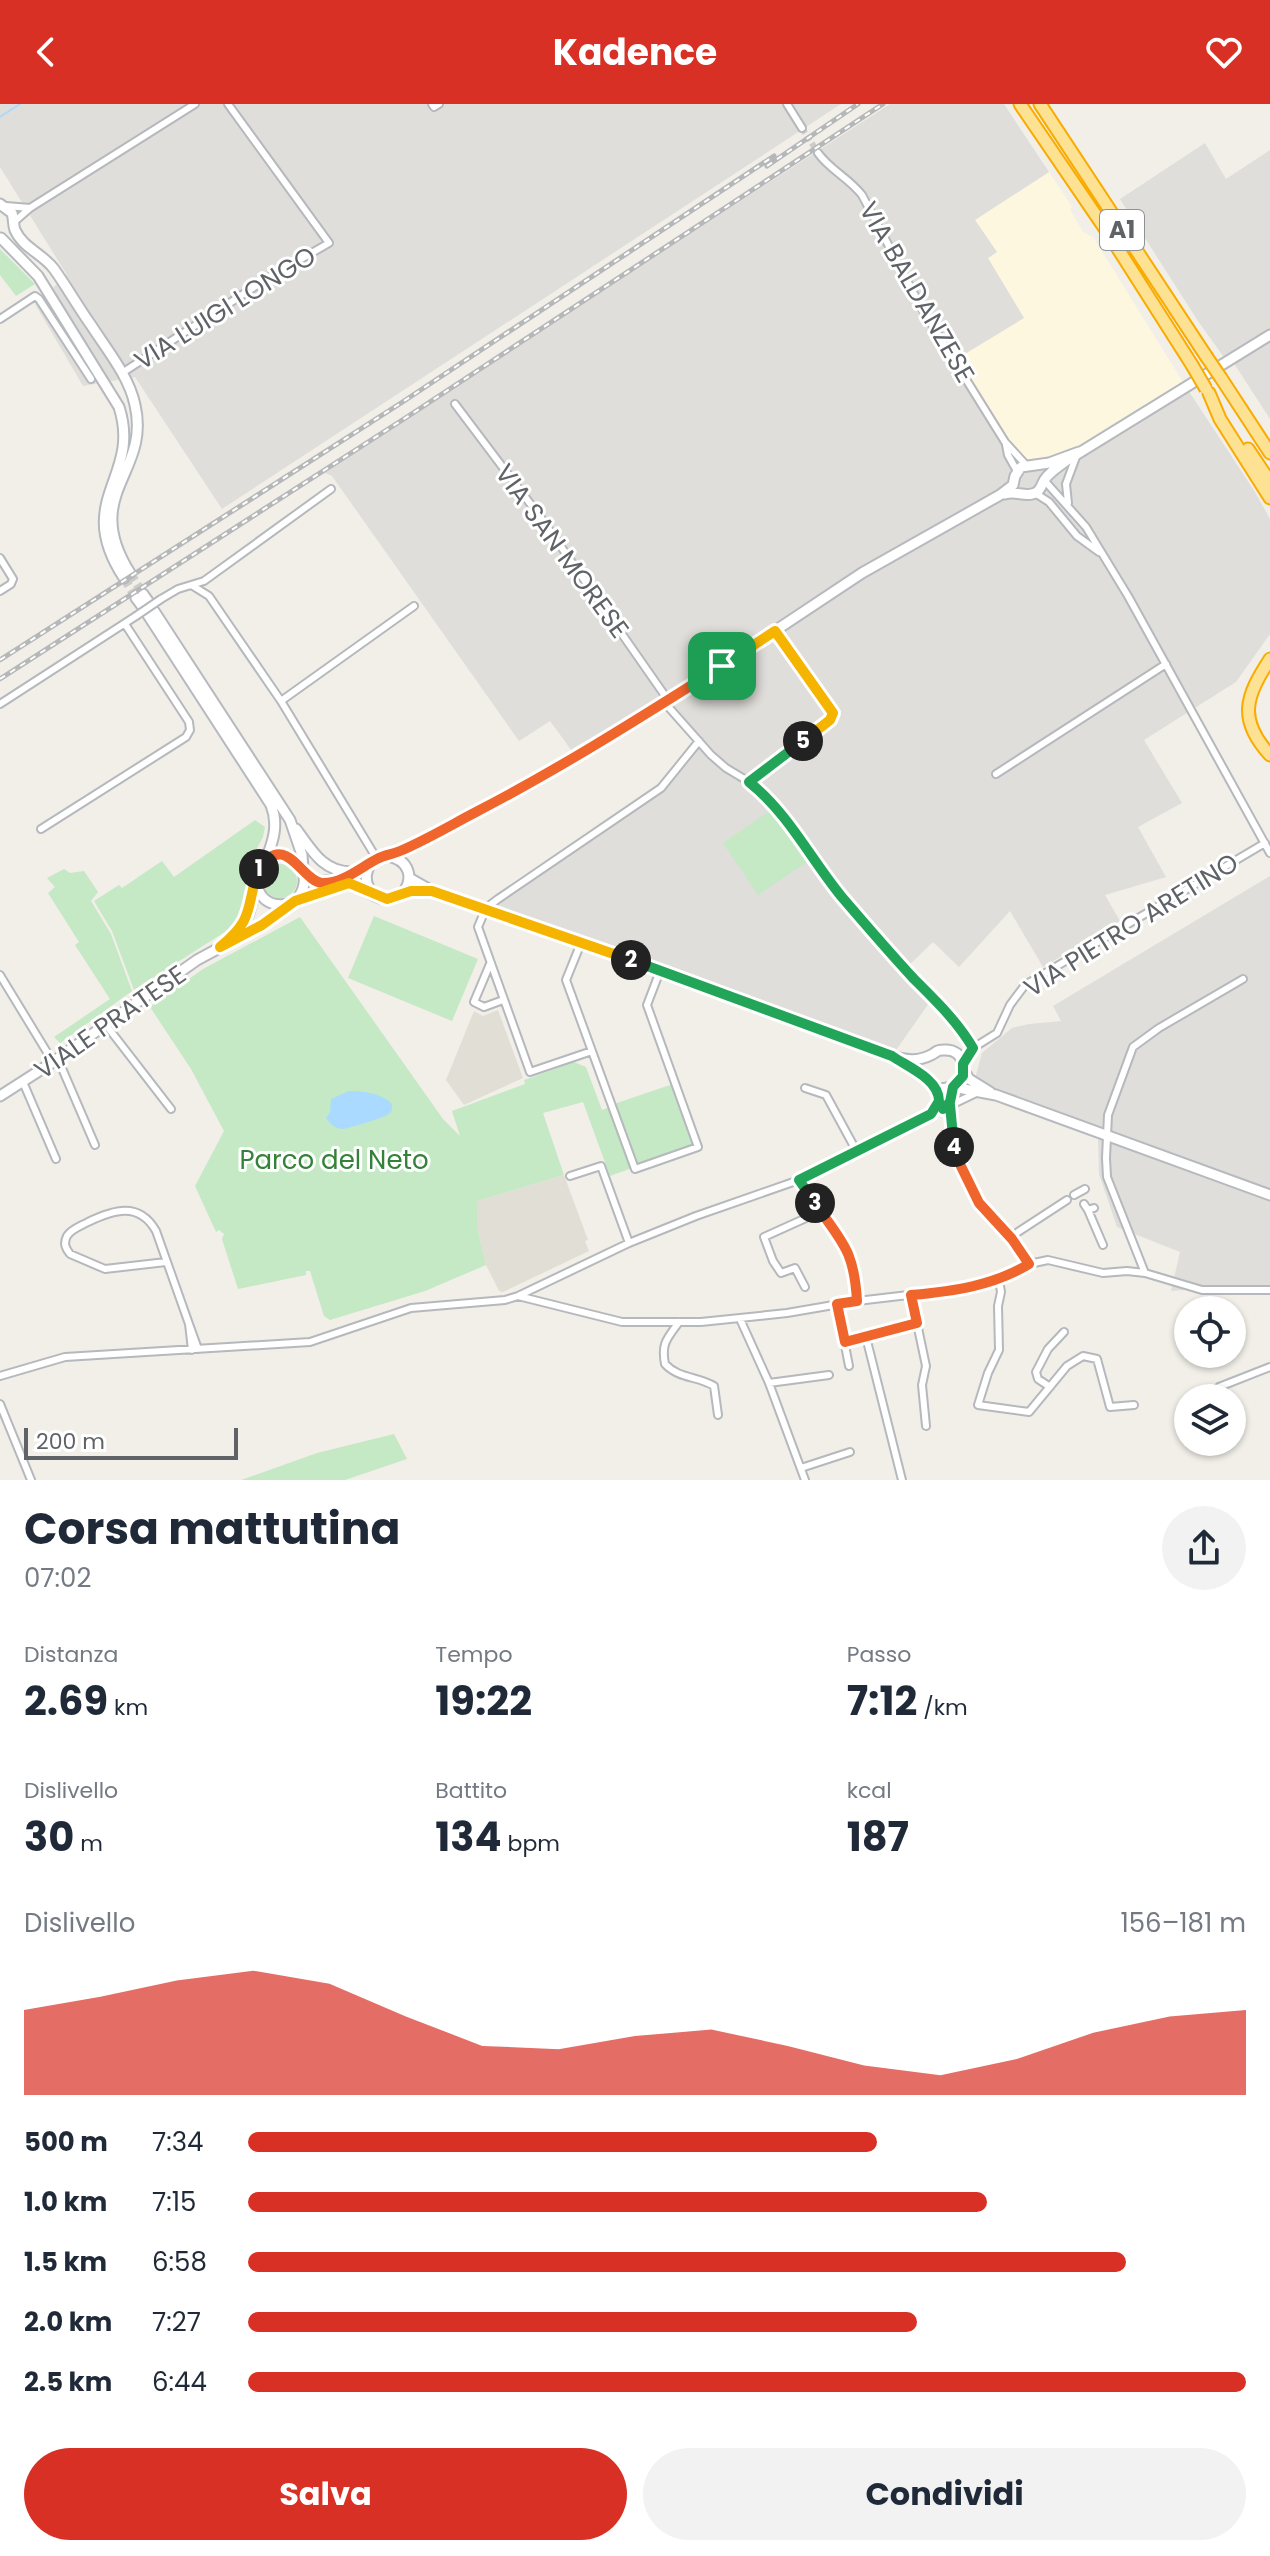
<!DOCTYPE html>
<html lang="it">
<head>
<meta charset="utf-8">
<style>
	body { margin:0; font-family:Poppins,sans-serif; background:#f2f2f3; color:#1f2937; height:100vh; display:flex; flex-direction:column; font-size:30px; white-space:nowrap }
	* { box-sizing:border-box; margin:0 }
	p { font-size:26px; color:#747a83 }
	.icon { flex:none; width:44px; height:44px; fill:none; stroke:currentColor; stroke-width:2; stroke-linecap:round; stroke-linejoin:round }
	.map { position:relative; height:1376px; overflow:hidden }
	.side { display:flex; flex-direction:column; background:#fff; flex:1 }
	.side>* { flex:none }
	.buttons { position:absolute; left:1174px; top:1192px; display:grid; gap:16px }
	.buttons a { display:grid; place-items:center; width:72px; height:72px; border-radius:50%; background:#fff; box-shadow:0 2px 6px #0004; font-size:40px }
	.scale { position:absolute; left:24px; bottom:20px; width:214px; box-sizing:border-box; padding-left:8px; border:4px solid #5f6368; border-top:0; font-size:22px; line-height:28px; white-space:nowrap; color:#5f6368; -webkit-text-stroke:6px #fff; paint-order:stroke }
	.pin { position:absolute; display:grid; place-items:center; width:68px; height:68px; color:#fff; margin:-34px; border-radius:16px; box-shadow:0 4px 12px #0006 }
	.km { position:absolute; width:40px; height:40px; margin:-20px; border-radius:50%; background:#222; color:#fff; font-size:22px; line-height:40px; text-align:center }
	.round { display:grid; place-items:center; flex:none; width:84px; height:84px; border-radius:42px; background:#f2f2f3 }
	.head { display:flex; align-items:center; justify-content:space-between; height:136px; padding:0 24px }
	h1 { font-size:44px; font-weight:700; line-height:60px }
	.figures { display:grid; grid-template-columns:repeat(3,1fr); gap:12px; height:136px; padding:8px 24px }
	.figures div { display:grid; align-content:center }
	.figures b { font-size:40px; font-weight:700 }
	.figures small { font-size:22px; font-weight:400 }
	.figures p { font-size:22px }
	.chart { height:224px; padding:16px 24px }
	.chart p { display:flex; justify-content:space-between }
	.chart svg { width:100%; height:144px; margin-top:8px; fill:#d93025; opacity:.7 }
	.button { display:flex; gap:16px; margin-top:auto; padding:16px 24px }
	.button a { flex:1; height:92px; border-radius:48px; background:#d93025; color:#fff; font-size:32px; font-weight:700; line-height:92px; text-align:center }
	.button a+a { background:#f2f2f3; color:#1f2937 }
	ul { padding:0 24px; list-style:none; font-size:26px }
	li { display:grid; grid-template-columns:128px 96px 1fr; align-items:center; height:60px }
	li i { height:20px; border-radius:10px; background:#d93025 }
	header { display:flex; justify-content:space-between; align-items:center; height:104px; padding:0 24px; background:#d93025; color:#fff; font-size:36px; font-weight:700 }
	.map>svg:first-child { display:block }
</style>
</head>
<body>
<header><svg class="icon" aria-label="back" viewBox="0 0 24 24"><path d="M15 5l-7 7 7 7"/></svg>Kadence<svg class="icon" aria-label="heart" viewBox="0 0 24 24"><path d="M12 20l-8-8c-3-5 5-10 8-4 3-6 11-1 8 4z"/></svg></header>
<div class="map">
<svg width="1270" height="1376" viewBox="0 0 1270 1376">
	<rect width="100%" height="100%" fill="#f1efe8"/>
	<path fill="#fef7e0" d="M1049,68L1072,103L1070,105L1076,116L1083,128L1093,133L1186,283L1079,348L1026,361L1005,338L954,256L1024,214L988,154L997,148L975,116Z"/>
	<path fill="#e0deda" d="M0,0H841L222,405L135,273L83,282L35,200L67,171L0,63Z
		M890,0H1004L1049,68L975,116L997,148L988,154L1024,214L955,256L1005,338L1026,361L1063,354L1186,283L1255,388L1270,415V530L1236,578L1144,636L1182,699L1138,723L1166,773L1105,791L1120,817L1043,863L1010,807L959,863L933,838L903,867L929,899L892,952L486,804L661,684L699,637L664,599L577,654L550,617L519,637L332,372L323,368Z
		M1205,39L1226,75L1270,46V315L1235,261L1223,252L1198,217L1120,95Z
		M1270,772V1187L1249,1181L1171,1187L1180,1148L1117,1123L1099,1070L1098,1033L971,989L982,949L1012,924L1029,920L1061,917L1053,902Z"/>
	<path fill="#e1ded6" d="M498,906L523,974L464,1001L446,976L474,907L483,912Z
		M564,1071L588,1136L585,1137L589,1147L503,1188L499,1187L486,1161L477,1123V1097Z"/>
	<path fill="#c5e8c5" d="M0,145L35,180L16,192L0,171Z
		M771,706L807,758L758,791L723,739Z
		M255,716L265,723L263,733L249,760L244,804L231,824L134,886L112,827L94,797L119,781L122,784L162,757L174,773Z
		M263 777a17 17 0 1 1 34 0a17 17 0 1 1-34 0Z
		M64,765L70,769L84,767L98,788L91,797L111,830L132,887L60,939L54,933L110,895L75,841L79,838L48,789L55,783L47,774Z
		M374,812L478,855L452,917L348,874Z
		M300,813L443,1015L460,1032L452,1007L525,980L524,976L574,958L586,963L602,1006L610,1003L632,1064L610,1072L583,998L543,1009L564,1071L477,1097V1123L486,1161L425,1187L330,1216L324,1212L310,1167H306V1171L238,1185L222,1135L224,1130L219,1126L216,1128L195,1082L224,1027L191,965L150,903L203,865Z
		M673,980L694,1039L693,1042L638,1061L614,1000Z
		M394,1330L407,1355L345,1376H241L317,1349Z"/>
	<path fill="#aadaff" d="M349,987C364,987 381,989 392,1000C392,1005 393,1008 387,1011C382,1014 347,1025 342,1025C334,1024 330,1019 326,1014L330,1008L331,995Z"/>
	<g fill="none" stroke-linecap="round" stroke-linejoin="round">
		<path stroke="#aadaff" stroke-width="2" d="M0,13L20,0"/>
		<path stroke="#ccccc8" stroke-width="6" stroke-dasharray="6 3" stroke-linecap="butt" d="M802,24L818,49"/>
		<path stroke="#ccccc8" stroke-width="9" stroke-dasharray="9 4.5" stroke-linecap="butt" d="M130,469L143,490
			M124,474L136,494"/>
		<defs>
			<path id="minor" d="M432,0L434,3L439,0
				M787,0L802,24
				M818,49C830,66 849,74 862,91L921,203L1005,338L1026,361
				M6,102L30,104
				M14,118L30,104L195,0
				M0,215L35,192L39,195L91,275
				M122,269L268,174L329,139L228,0
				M455,300L541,414L668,596
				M1006,341L1008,351L1017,367
				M1044,376L1086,423L1128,492L1270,749
				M1035,389L1049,398L1077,432L1099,448
				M1068,399L1066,380L1076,353
				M0,454L13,475L11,480L0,487
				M193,482L209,492L281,597L377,755
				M161,495L178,485L204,477L331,385
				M281,597L414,502
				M664,598L711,651L726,664L751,679L780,707L803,739L817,762L913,874L939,899L973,944
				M0,600L136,512
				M996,670L1166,560
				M749,678L832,614L830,603L775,527
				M41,725L186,633L190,626L189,618L125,520
				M581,839L566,876L635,1065L698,1043L647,901L660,867
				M490,860L474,898L484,903L503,896
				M0,871L53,958
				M106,921L171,1005
				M592,947L530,968L478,823L486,804L498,795L661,684L699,637
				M58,955L95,1041
				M963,960L973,944L997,929L1010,901L1025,881L1265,739
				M23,978L56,1055
				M805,984L826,991L857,1048
				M950,1001L954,1048L979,1099L1012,1135L1029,1160
				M947,1003L976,989
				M933,1008L939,994L935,983
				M570,1072L601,1062L629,1139
				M799,1076L847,1144L853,1160L857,1197
				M1074,1091L1085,1085
				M1084,1100L1088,1106L1094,1104
				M1088,1106L1103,1141
				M1018,1128L1067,1096
				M166,1158L105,1165L70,1150C66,1145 63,1140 67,1132C71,1125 81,1122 88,1118C113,1106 139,1097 156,1127L189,1220
				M1145,1169L1107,1073L1106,1054L1108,1011L1133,943L1159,924L1243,875
				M999,1176L1001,1188L998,1202L999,1246L988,1269L978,1301L1029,1308L1067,1262L1083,1252L1097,1255L1110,1303L1134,1301
				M805,1183L795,1164L781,1169L773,1157L764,1133L806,1114L819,1105
				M911,1191L926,1262L922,1281L926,1322
				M518,1192L629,1139L696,1112L799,1076L943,1005L950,998L953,983
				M837,1200L849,1262
				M740,1215L769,1279L805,1376
				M679,1218C667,1235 661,1239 665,1260C679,1275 698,1272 714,1282L718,1311
				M866,1233L902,1376
				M845,1238L917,1219
				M192,1246L189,1220L198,1245
				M0,1272L65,1253L310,1238L411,1204L505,1196L518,1192L622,1218H701L787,1209L857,1197L960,1185L1006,1173L1029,1160L1048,1156L1103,1169L1127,1167L1145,1169L1202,1186H1270
				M769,1279L829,1271
				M1050,1283L1038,1275L1036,1268L1048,1245L1064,1228
				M1206,1294L1219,1283L1270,1263
				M0,1300L31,1376
				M801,1364L850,1348"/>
			<path id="secondary" d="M0,100L12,109C14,115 13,121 15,126C23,144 43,150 54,165C67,183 78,203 91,221C107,246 129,272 135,301C151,370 80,389 130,469
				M1,134L38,172L119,303C142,374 72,395 124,474
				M1005,390C1015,387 1023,392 1032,390C1041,388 1041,381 1045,375C1050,368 1059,362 1066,357L1270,231
				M143,490L148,497
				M136,494L142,502
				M154,507L290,716L302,751L303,765
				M148,511L271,701C279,721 273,738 265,758
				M296,725C312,746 322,767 350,768
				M388,752C409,756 415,774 402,790
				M371,759C366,767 364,775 369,784C379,803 395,791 409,788C416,786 422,787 429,787
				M305,770L319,778L340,775L377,755L420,738L531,680L722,562L862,469L1000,391L1013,381L1015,372L1021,363L1049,359L1079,348
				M409,774L432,787L614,850L892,952C906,956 917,958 931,951C937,948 936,946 943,946C967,944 968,972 953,983
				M257,782C261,796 272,803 288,800
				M232,834C238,828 244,822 247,814C256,796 250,767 268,756C294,739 318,774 295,797
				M898,956L927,975L935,983L941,985L953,983L996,991L1270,1091
				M964,967L969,975L990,988
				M0,992L53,958L197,856L262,821L295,797L349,779L377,793"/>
			<path id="motorway" d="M1020,0L1108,129L1192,261
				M1040,0L1206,252
				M1221,274L1270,349
				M1209,289L1220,315L1270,394
				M1248,345L1270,378
				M1270,555C1246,592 1237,615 1270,651"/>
		</defs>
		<use href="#minor" stroke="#b5b8bc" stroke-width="10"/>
		<use href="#secondary" stroke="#b6babf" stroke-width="13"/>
		<use href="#motorway" stroke="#f9ab00" stroke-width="15"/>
		<use href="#minor" stroke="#fff" stroke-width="6"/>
		<use href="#secondary" stroke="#fff" stroke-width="9"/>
		<use href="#motorway" stroke="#fde293" stroke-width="11"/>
		<defs>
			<path id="rail" d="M767,62L858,0
				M0,556L401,299L774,52
				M0,575L410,311L883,0"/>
		</defs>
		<use href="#rail" stroke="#b6b7b8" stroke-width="5"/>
		<use href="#rail" stroke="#fff" stroke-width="2" stroke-dasharray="6" stroke-linecap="butt"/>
		<defs>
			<path id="minor-bridge" d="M136,512L161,495"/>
			<path id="motorway-bridge" d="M1206,252L1221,274
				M1192,261L1206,285"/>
		</defs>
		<use href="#minor-bridge" stroke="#b5b8bc" stroke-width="10" stroke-linecap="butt"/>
		<use href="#motorway-bridge" stroke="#f9ab00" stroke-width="15" stroke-linecap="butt"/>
		<use href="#minor-bridge" stroke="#fff" stroke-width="6"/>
		<use href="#motorway-bridge" stroke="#fde293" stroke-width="11"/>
	</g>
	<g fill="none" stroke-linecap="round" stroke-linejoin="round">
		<defs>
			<path id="split-1" d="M259,765C286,726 301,777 322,779C342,780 361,763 377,755C384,751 393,750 400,747C426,736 451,721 476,708C561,664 641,613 722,562"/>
			<path id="split-2" d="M259,765C245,803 256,814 220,843L262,821L295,797L349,779L387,795L411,787H432L631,856"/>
			<path id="split-3" d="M631,856L892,952C908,963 939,975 939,997L931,1010L799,1076L815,1099"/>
			<path id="split-4" d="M815,1099C842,1139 854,1145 857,1197L837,1200L845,1238L917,1219L911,1191C953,1187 993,1182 1029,1160L1012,1135L979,1099L954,1048V1043"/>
			<path id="split-5" d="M803,637L749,678C788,709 810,754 841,792C865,820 889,848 914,875C936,897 957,917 973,944L963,960V972L953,983L950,998L943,1005L950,1001L954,1043"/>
			<path id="split-6" d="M722,562L775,527L833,609L830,616L803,637"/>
		</defs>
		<use href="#split-1" stroke="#fff" stroke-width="16"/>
		<use href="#split-2" stroke="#fff" stroke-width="16"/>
		<use href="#split-3" stroke="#fff" stroke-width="16"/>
		<use href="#split-4" stroke="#fff" stroke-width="16"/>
		<use href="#split-5" stroke="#fff" stroke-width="16"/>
		<use href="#split-6" stroke="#fff" stroke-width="16"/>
		<use href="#split-1" stroke="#f0652b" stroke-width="10"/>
		<use href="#split-2" stroke="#f5b400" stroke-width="10"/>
		<use href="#split-3" stroke="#22a559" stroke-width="10"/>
		<use href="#split-4" stroke="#f0652b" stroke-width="10"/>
		<use href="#split-5" stroke="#22a559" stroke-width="10"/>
		<use href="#split-6" stroke="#f5b400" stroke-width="10"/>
	</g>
	<g text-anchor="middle" stroke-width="6" stroke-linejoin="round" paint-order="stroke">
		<rect fill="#fff" stroke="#8f9295" stroke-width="2" x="1100" y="106" width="44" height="40" rx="6"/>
		<g font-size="24" font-weight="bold" fill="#5f6368">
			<text x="1122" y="134">A1</text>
		</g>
		<g font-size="26" fill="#5f6368" stroke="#fff">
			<text transform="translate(917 188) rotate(60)" y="9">VIA BALDANZESE</text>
			<text transform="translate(225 204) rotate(-32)" y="9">VIA LUIGI LONGO</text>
			<text transform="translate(562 447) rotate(54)" y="9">VIA SAN MORESE</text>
			<text transform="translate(1131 821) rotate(-32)" y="9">VIA PIETRO ARETINO</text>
			<text transform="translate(110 918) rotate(-35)" y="9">VIALE PRATESE</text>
		</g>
		<g font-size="26" fill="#348238" stroke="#fff">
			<text x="334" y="1065">Parco del Neto</text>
		</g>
	</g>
</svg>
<div class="buttons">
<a><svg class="icon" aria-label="locate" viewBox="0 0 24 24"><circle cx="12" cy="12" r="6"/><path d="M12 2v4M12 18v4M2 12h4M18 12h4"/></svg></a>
<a><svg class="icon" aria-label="layers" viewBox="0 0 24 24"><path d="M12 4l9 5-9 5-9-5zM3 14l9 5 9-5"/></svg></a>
</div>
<div class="scale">200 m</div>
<div class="pin" style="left:722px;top:562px;background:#1e9e55"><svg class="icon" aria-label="arrive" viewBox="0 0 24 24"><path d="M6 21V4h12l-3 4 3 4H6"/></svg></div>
<b class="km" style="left:259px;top:765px">1</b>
<b class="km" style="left:631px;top:856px">2</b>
<b class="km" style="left:815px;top:1099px">3</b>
<b class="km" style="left:954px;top:1043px">4</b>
<b class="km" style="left:803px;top:637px">5</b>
</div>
<section class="side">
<div class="head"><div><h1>Corsa mattutina</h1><p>07:02</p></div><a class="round"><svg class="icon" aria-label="share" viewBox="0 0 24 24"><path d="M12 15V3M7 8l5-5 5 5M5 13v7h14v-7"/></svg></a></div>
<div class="figures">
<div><p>Distanza</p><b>2.69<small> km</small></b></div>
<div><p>Tempo</p><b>19:22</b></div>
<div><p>Passo</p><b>7:12<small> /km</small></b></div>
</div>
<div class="figures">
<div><p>Dislivello</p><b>30<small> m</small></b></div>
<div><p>Battito</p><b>134<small> bpm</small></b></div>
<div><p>kcal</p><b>187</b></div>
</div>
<div class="chart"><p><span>Dislivello</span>156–181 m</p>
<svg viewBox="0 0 160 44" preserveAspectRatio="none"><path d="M0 44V18L10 14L20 9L30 6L40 10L50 20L60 29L70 30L80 26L90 24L100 29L110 35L120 38L130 33L140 25L150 20L160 18V44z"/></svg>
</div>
<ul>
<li><b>500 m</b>7:34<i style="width:63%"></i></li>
<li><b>1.0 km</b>7:15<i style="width:74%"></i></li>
<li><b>1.5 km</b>6:58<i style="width:88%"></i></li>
<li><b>2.0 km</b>7:27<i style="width:67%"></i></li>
<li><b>2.5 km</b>6:44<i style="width:100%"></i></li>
</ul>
<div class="button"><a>Salva</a><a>Condividi</a></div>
</section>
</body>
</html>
